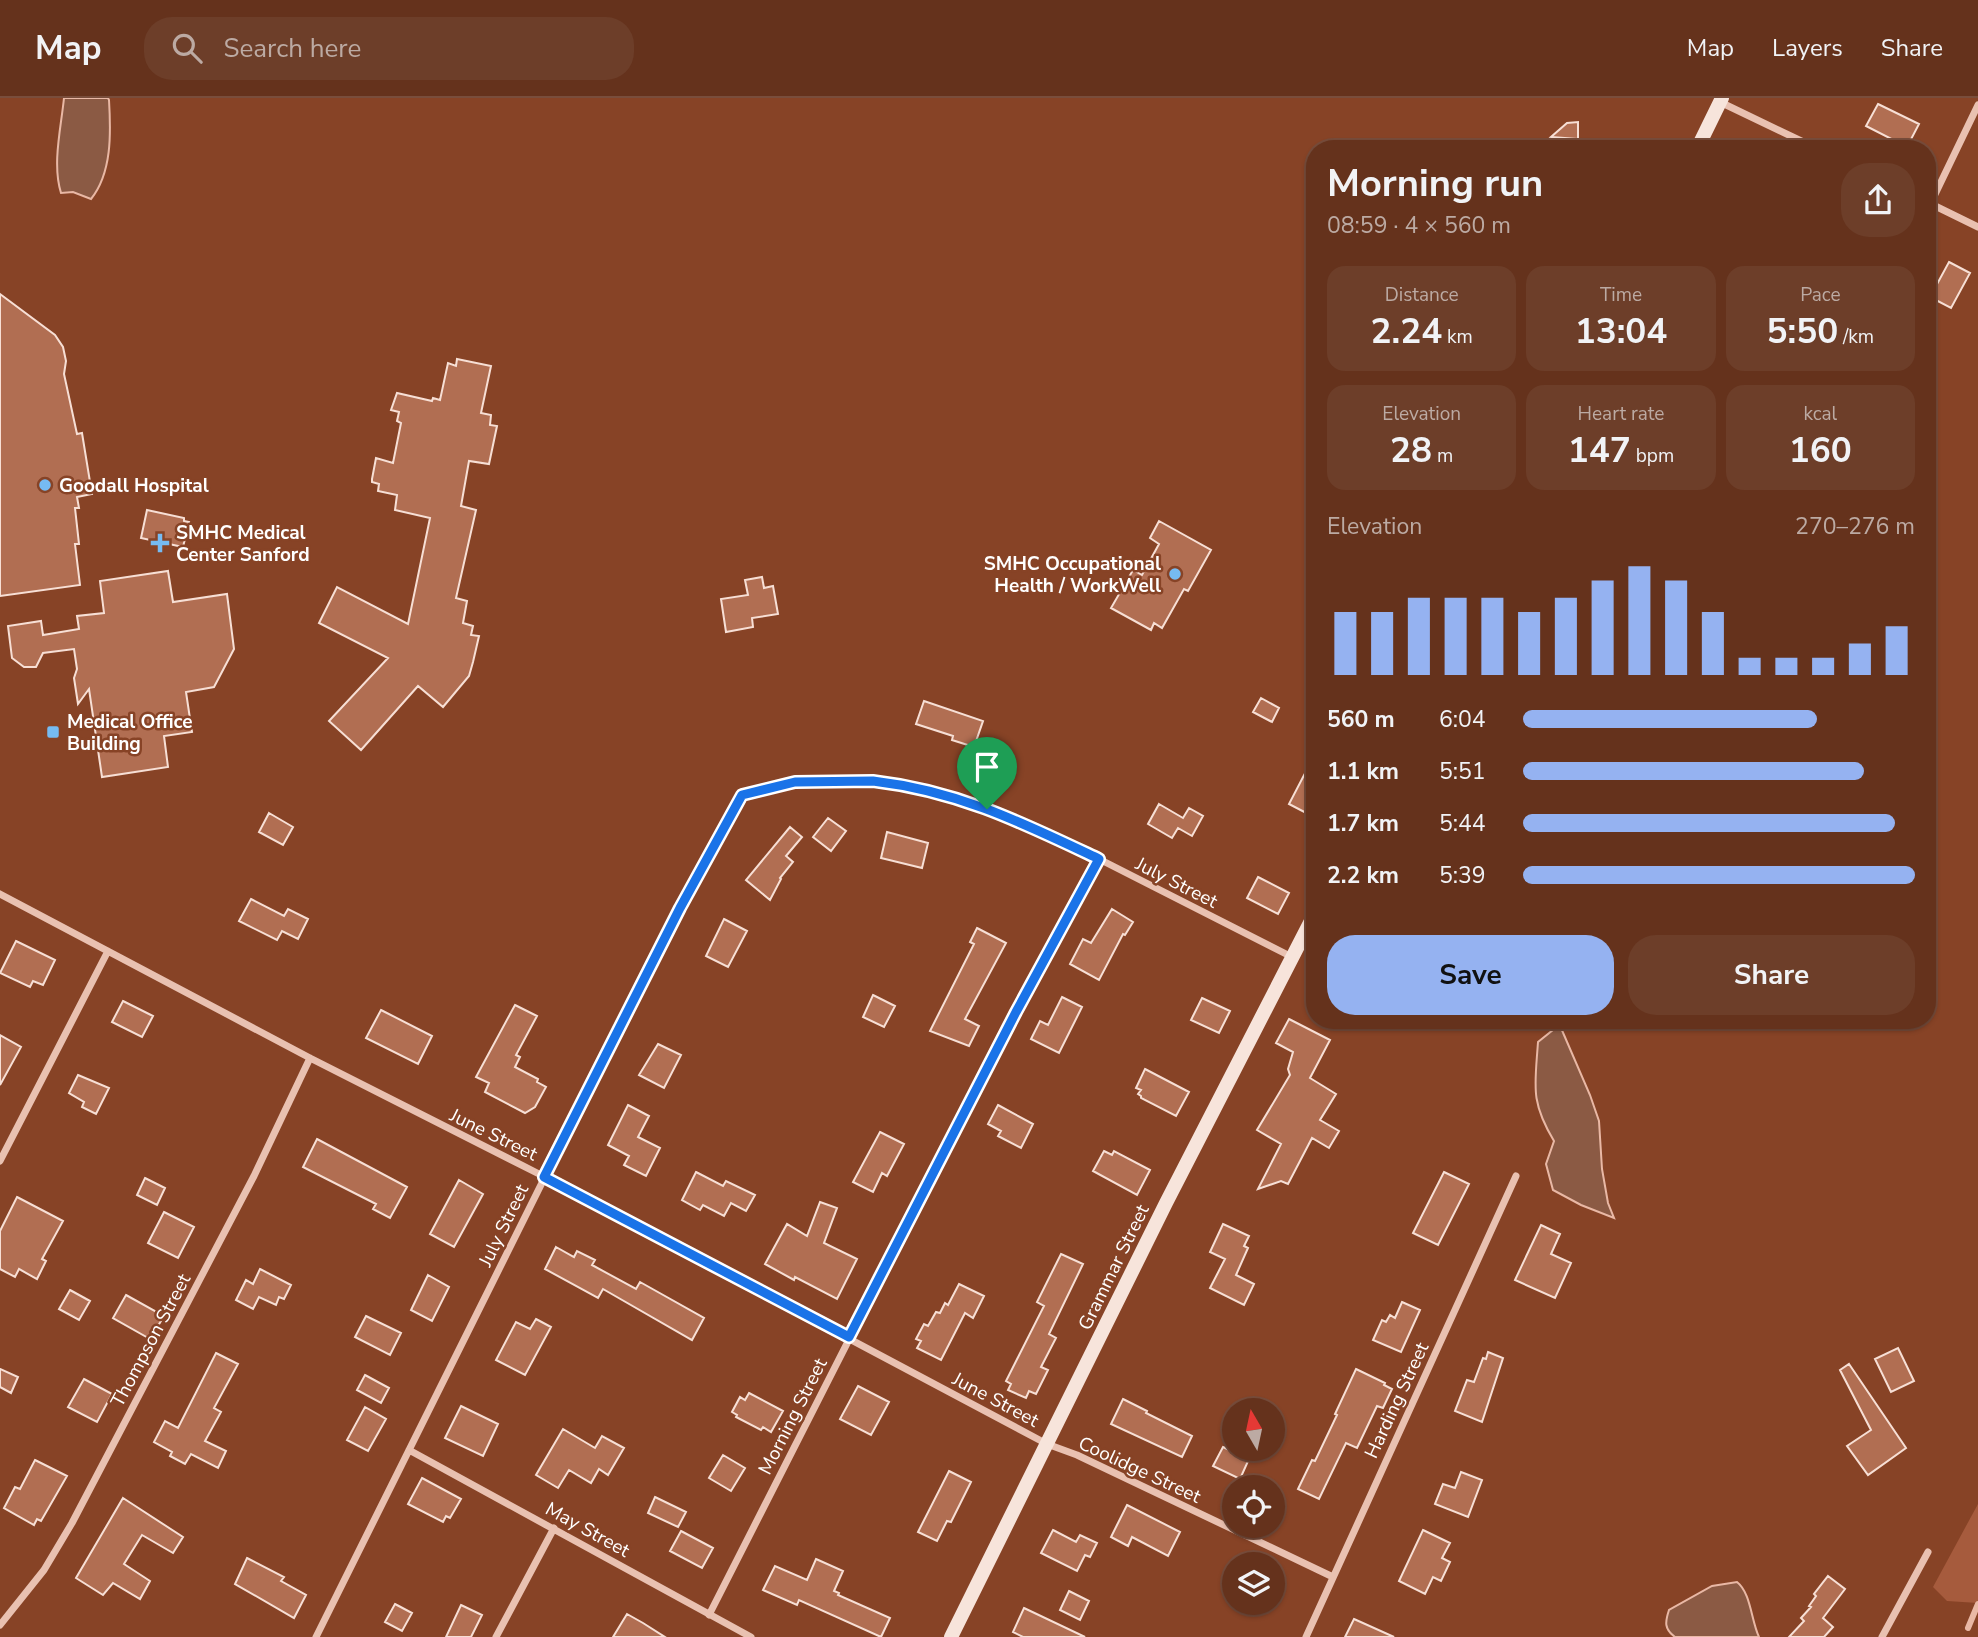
<!DOCTYPE html>
<html lang="en">
<head>
<meta charset="utf-8">
<style>
	body { margin:0; font-family:"Nunito Sans",sans-serif; background:#6d3e29; color:#f1f3f6; height:100vh; display:flex; flex-direction:column; font-size:26px; white-space:nowrap }
	* { box-sizing:border-box; margin:0 }
	p { font-size:23px; color:#bcaaa3 }
	.icon { flex:none; width:38px; height:38px; fill:none; stroke:currentColor; stroke-width:2; stroke-linecap:round; stroke-linejoin:round }
	.map { position:relative; flex:1; overflow:hidden }
	.panel { position:absolute; left:1306px; top:42px; width:630px; height:889px; display:flex; flex-direction:column; background:#65321c; border-radius:28px; box-shadow:0 2px 5px #0004,0 0 0 2px #794d3b }
	.panel>* { flex:none }
	.needle { width:46px; rotate:351deg }
	.buttons { position:absolute; left:1222px; top:1300px; display:grid; gap:14px }
	.buttons a { display:grid; place-items:center; width:63px; height:63px; border-radius:50%; background:#65321c; box-shadow:0 2px 5px #0004,0 0 0 2px #794d3b; font-size:35px }
	.pin { position:absolute; display:grid; place-items:center; width:60px; height:60px; color:#fff; margin:-72px -30px; border-radius:50% 50% 50% 0; rotate:-45deg; box-shadow:0 0 7px #0007 }
	.pin .icon { rotate:45deg }
	.round { display:grid; place-items:center; flex:none; width:74px; height:74px; border-radius:28px; background:#6d3e29 }
	.headline { display:flex; align-items:center; justify-content:space-between; height:119px; padding:0 21px }
	h1 { font-size:38px; font-weight:700; line-height:52px }
	.metrics { display:grid; grid-template-columns:repeat(3,1fr); gap:10px; height:119px; padding:7px 21px }
	.metrics div { display:grid; align-content:center; border-radius:18px; background:#6d3e29; text-align:center }
	.metrics b { font-size:35px; font-weight:700 }
	.metrics small { font-size:19px; font-weight:400 }
	.metrics p { font-size:19px }
	.chart { height:196px; padding:14px 21px }
	.chart p { display:flex; justify-content:space-between }
	.chart svg { width:100%; height:126px; margin-top:7px; stroke:#95b2f1; stroke-width:6 }
	.button { display:flex; gap:14px; margin-top:auto; padding:14px 21px }
	.button a { flex:1; height:80px; border-radius:28px; background:#95b2f1; color:#111; font-size:28px; font-weight:700; line-height:80px; text-align:center }
	.button a+a { background:#6d3e29; color:#f1f3f6 }
	ul { padding:0 21px; list-style:none; font-size:23px }
	li { display:grid; grid-template-columns:112px 84px 1fr; align-items:center; height:52px }
	li i { height:18px; border-radius:9px; background:#95b2f1 }
	header { display:flex; align-items:center; gap:42px; box-sizing:border-box; height:98px; padding:0 35px; background:#65321c; border-bottom:2px solid #794d3b }
	header strong { font-size:33px }
	nav { display:flex; gap:38px; margin-inline-start:auto; font-size:24px }
	.search { width:490px; height:63px; background:#6d3e29; display:flex; align-items:center; gap:18px; box-sizing:border-box; padding:0 24px; border-radius:28px; color:#bcaaa3; font-size:26px }
	.map>svg:first-child { display:block }
</style>
</head>
<body>
<header>
<strong>Map</strong>
<div class="search"><svg class="icon" aria-label="search" viewBox="0 0 24 24"><circle cx="10" cy="10" r="6"/><path d="M15 15l6 6"/></svg>Search here</div>
<nav><a>Map</a><a>Layers</a><a>Share</a></nav>
</header>
<div class="map">
<svg width="1978" height="1539" viewBox="0 0 1978 1539">
	<rect width="100%" height="100%" fill="#874326"/>
	<path fill="#a65b3d" d="M1978,1406V1505L1947,1503L1933,1489Z"/>
	<path fill="#8b5a44" stroke="#e9b8a5" stroke-width="2" d="M64,0H108L109,2C111,35 112,75 91,101L73,94L61,95C52,66 61,30 64,0Z
		M1561,930L1590,997L1599,1023L1602,1071L1608,1105L1614,1120L1581,1107L1553,1092L1546,1066L1554,1043C1530,1003 1535,988 1538,944L1553,932Z
		M1737,1484C1751,1495 1751,1522 1759,1539H1675C1664,1531 1665,1524 1669,1512L1712,1488Z"/>
	<g fill="none" stroke-linecap="round" stroke-linejoin="round">
		<path stroke="#e9b8a5" stroke-width="6" d="M1968,1530L1978,1506"/>
	</g>
	<path fill="#b16e52" stroke="#f7dfd5" stroke-width="2" d="M1878,6L1919,26L1907,49L1866,28Z
		M1578,24V41L1551,39L1567,25Z
		M1949,164L1970,175L1951,210L1930,199Z
		M0,196L55,237L63,249L66,263L64,276L77,336L82,335L92,396L77,399L79,410H75L79,446H75L80,487L0,498Z
		M457,261L491,268L481,315L491,317L490,327L497,328L489,366L469,363L461,408L476,412L456,500L467,503L463,525L473,528L471,537L479,538L473,564L469,578L443,609L418,588L361,652L329,623L388,560L319,525L337,489L408,526L430,420L395,412L397,397L378,393L379,386L372,384V381L376,360L393,365L401,325L397,323L399,314L391,312L397,295L432,303L433,300L440,302L448,265L456,268Z
		M147,412L184,420V423L189,424L183,449L141,440Z
		M1159,423L1211,452L1188,493L1184,491L1162,530L1154,525L1151,532L1111,510L1133,472L1142,477L1159,446L1150,440Z
		M168,473L173,504L227,496L234,551L214,589L186,594L192,634L164,638L168,669L102,679L89,591L78,606L74,580L77,571L74,551L43,555L36,569H24L12,560L8,528L41,523L43,537L79,531L77,518L104,515L100,483Z
		M762,479L764,490L773,488L778,516L752,520L753,529L726,534L721,501L748,497L745,482Z
		M1261,600L1279,610L1272,624L1253,614Z
		M924,603L983,623L974,649L952,642L953,638L916,626Z
		M1314,658V719L1289,706Z
		M1159,706L1183,720L1189,710L1203,718L1192,738L1178,730L1172,740L1148,726Z
		M269,715L293,729L283,747L259,734Z
		M828,720L846,733L831,753L813,739Z
		M790,729L802,739L786,758L793,764L780,780L781,781L770,802L746,782Z
		M887,734L928,745L922,770L881,760Z
		M1258,779L1289,795L1278,816L1247,800Z
		M251,801L284,818L288,811L308,821L298,841L282,833L277,842L239,823Z
		M1112,811L1133,824L1125,837L1123,836L1099,882L1070,866L1083,841L1091,845Z
		M724,821L747,833L728,869L706,858Z
		M977,830L1006,845L965,921L979,928L969,948L930,933L974,846L970,844Z
		M16,843L55,862L43,887L33,883L30,889L0,875Z
		M873,897L895,908L884,929L863,919Z
		M1062,899L1082,909L1059,955L1031,941L1040,923L1048,927Z
		M1202,900L1230,913L1219,935L1191,922Z
		M123,903L153,918L142,939L112,924Z
		M515,907L537,918L516,957L520,959L515,969L538,981L537,984L546,989L535,1009L525,1015L485,994L489,985L476,979Z
		M381,912L432,938L418,966L366,940Z
		M1289,921L1330,942L1310,980L1336,996L1320,1022L1339,1033L1329,1050L1312,1040L1288,1086L1281,1083L1258,1091L1281,1046L1257,1032L1290,977L1288,971L1293,954L1276,945Z
		M0,937L21,949L0,987Z
		M658,946L681,957L664,990L639,977Z
		M1145,971L1189,994L1176,1018L1141,1000V998L1138,996L1141,992L1136,990Z
		M78,977L109,990L96,1016L82,1009L84,1004L69,995Z
		M628,1007L649,1018L638,1039L660,1050L646,1078L624,1067L629,1058L608,1047Z
		M998,1007L1033,1026L1021,1050L998,1038L1001,1033L988,1026Z
		M880,1034L904,1046L887,1078L882,1075L873,1094L853,1084Z
		M317,1041L407,1089L390,1120L373,1111L376,1106L303,1069Z
		M1104,1053L1112,1057L1114,1053L1150,1072L1137,1097L1093,1073Z
		M696,1074L723,1088L726,1083L755,1097L746,1113L731,1105L724,1118L703,1107L700,1112L682,1102Z
		M1444,1074L1469,1086L1438,1147L1413,1135Z
		M145,1080L165,1090L157,1107L137,1097Z
		M459,1082L483,1096L454,1149L430,1136Z
		M17,1099L63,1123L42,1161L46,1163L37,1181L19,1171L15,1179L0,1171V1133Z
		M820,1104L837,1110L824,1145L857,1161L837,1201L795,1179L794,1182L765,1166L787,1126L807,1138Z
		M164,1114L194,1129L178,1160L148,1145Z
		M1223,1126L1249,1138L1244,1148L1248,1150L1236,1177L1254,1186L1244,1207L1210,1190L1225,1161L1210,1154Z
		M1541,1127L1560,1136L1551,1156L1571,1165L1555,1200L1515,1182Z
		M556,1149L574,1159L577,1153L595,1162L592,1167L636,1191L640,1184L704,1220L692,1242L603,1191L598,1200L545,1171Z
		M1061,1156L1083,1166L1049,1236L1056,1240L1041,1269L1048,1272L1036,1296L1029,1293L1026,1300L1008,1292L1011,1286L1006,1283L1044,1208L1037,1204Z
		M260,1171L291,1187L284,1201L279,1199L276,1207L259,1199L253,1211L236,1202L246,1182L253,1186Z
		M428,1177L449,1189L432,1223L411,1212Z
		M959,1186L984,1198L973,1220L965,1215L941,1262L917,1250L921,1243L916,1241L924,1226L928,1228L936,1214L940,1215L945,1205L948,1207Z
		M70,1192L90,1203L79,1222L59,1211Z
		M126,1197L164,1218L150,1241L113,1220Z
		M1402,1204L1420,1212L1401,1254L1373,1242L1382,1222L1386,1224L1390,1217L1395,1220Z
		M366,1218L401,1235L390,1257L355,1239Z
		M536,1221L551,1229L525,1277L496,1262L516,1224L530,1231Z
		M1898,1250L1914,1283L1891,1294L1875,1261Z
		M1488,1254L1503,1260L1482,1324L1455,1313L1467,1282L1474,1284L1483,1260L1486,1261Z
		M216,1255L238,1266L214,1310L221,1314L205,1343L226,1353L218,1370L191,1356L185,1366L170,1358L172,1354L154,1344L165,1323L178,1330Z
		M1849,1266L1906,1350L1868,1377L1847,1348L1871,1332L1840,1272Z
		M0,1271L18,1279L11,1295L0,1289Z
		M1356,1271L1385,1285L1384,1287L1392,1291L1383,1310L1377,1308L1357,1350L1346,1345L1319,1401L1298,1391L1312,1362L1315,1363L1337,1317L1335,1316Z
		M365,1277L389,1290L381,1305L357,1292Z
		M84,1281L112,1296L97,1324L68,1309Z
		M858,1288L889,1304L871,1337L840,1321Z
		M749,1295L783,1313L771,1334L763,1329L761,1332L736,1319L737,1317L732,1314L740,1299L745,1302Z
		M1123,1301L1147,1313L1146,1315L1192,1338L1182,1359L1111,1326Z
		M461,1308L498,1326L483,1358L445,1340Z
		M365,1309L386,1321L368,1353L347,1342Z
		M563,1331L595,1350L602,1338L624,1350L608,1377L599,1371L591,1385L569,1372L558,1390L536,1377Z
		M1223,1349L1249,1361L1240,1381L1213,1368Z
		M723,1357L745,1370L731,1393L709,1380Z
		M35,1362L67,1378L41,1423L37,1421L34,1427L4,1410L15,1389L20,1391Z
		M949,1373L971,1384L951,1424L947,1423L937,1443L918,1434Z
		M1461,1374L1482,1382L1468,1419L1435,1406L1443,1386L1455,1390Z
		M422,1380L461,1401L450,1420L446,1418L443,1424L408,1406Z
		M655,1399L686,1414L678,1429L648,1415Z
		M123,1400L183,1439L173,1455L142,1437L124,1466L150,1483L140,1501L113,1485L103,1497L76,1480Z
		M1127,1407L1180,1434L1168,1458L1132,1439L1128,1448L1111,1439Z
		M1053,1432L1076,1444L1080,1437L1097,1445L1090,1459L1085,1457L1077,1473L1041,1455Z
		M1423,1432L1450,1445L1442,1460L1450,1464L1441,1483L1433,1479L1425,1496L1399,1483Z
		M681,1433L713,1450L702,1470L670,1453Z
		M247,1460L284,1479L281,1483L306,1497L294,1520L235,1486Z
		M816,1461L843,1473L834,1493L839,1495L838,1497L890,1520L881,1539L799,1502L797,1507L763,1492L775,1468L807,1482Z
		M1828,1478L1845,1491L1823,1520L1833,1529L1824,1539H1789L1804,1523L1801,1520L1811,1509L1809,1508L1816,1498L1814,1496Z
		M1069,1493L1089,1503L1080,1522L1060,1512Z
		M395,1506L412,1515L402,1533L385,1524Z
		M461,1507L482,1517L471,1539H446Z
		M1024,1510L1085,1539H1023L1013,1534Z
		M627,1516L643,1525L665,1539H613Z
		M1354,1521L1394,1539H1345Z"/>
	<g fill="none" stroke-linecap="round" stroke-linejoin="round">
		<path stroke="#e9c1b1" stroke-width="7" d="M1720,4L1818,51
			M1927,104L1978,129
			M1927,113L1978,7
			M0,796L310,960L545,1079L1047,1346L1077,1357L1333,1479
			M0,1063L108,853
			M409,1352L751,1539
			M709,1517L987,970L1099,761
			M0,1527L44,1472L72,1425L254,1078L310,960
			M316,1539L628,912L680,810L742,697L795,684L873,683L909,688L961,701L1016,722L1099,761L1292,859
			M496,1539L554,1430
			M1306,1539L1516,1078
			M1882,1539L1928,1454"/>
		<path stroke="#f7e4db" stroke-width="14" d="M1697,51L1722,0
			M951,1539L1166,1105L1314,817"/>
	</g>
	<g fill="none" stroke-linecap="round" stroke-linejoin="round">
		<defs>
			<path id="route" d="M873,683C959,693 1023,725 1099,761L1016,914L849,1239L544,1079L680,810L742,697L795,684Z"/>
		</defs>
		<use href="#route" stroke="#fff" stroke-width="14"/>
		<use href="#route" stroke="#1a73e8" stroke-width="9"/>
	</g>
	<g fill="#76bbf2" stroke="#874326" stroke-width="2.5">
		<circle cx="45" cy="387" r="7"/>
		<path d="M156.5 434.5h7v7h7v7h-7v7h-7v-7h-7v-7h7z"/>
		<circle cx="1175" cy="476" r="7"/>
		<rect x="46" y="627" width="14" height="14" rx="3.5"/>
	</g>
	<g text-anchor="middle" stroke-width="5" stroke-linejoin="round" paint-order="stroke">
		<g font-size="19" font-weight="bold" fill="#fff" stroke="#874326" text-anchor="start">
			<text x="59" y="394">Goodall Hospital</text>
			<text x="176" y="441">SMHC Medical<tspan x="176" dy="22">Center Sanford</tspan></text>
			<text x="1161" y="472" text-anchor="end">SMHC Occupational<tspan x="1161" dy="22">Health / WorkWell</tspan></text>
			<text x="67" y="630">Medical Office<tspan x="67" dy="22">Building</tspan></text>
		</g>
		<g font-size="19" fill="#fff" stroke="#874326">
			<text transform="translate(1177 784) rotate(27)" y="7">July Street</text>
			<text transform="translate(494 1036) rotate(26)" y="7">June Street</text>
			<text transform="translate(503 1127) rotate(-64)" y="7">July Street</text>
			<text transform="translate(1113 1169) rotate(-64)" y="7">Grammar Street</text>
			<text transform="translate(150 1242) rotate(-62)" y="7">Thompson Street</text>
			<text transform="translate(996 1301) rotate(28)" y="7">June Street</text>
			<text transform="translate(1396 1302) rotate(-65)" y="7">Harding Street</text>
			<text transform="translate(792 1318) rotate(-63)" y="7">Morning Street</text>
			<text transform="translate(1140 1371) rotate(25)" y="7">Coolidge Street</text>
			<text transform="translate(588 1431) rotate(29)" y="7">May Street</text>
		</g>
	</g>
</svg>
<div class="buttons">
<a><svg class="needle" viewBox="-14 -14 28 28"><path d="M0-13l5 13h-10z" fill="#e53935"/><path d="M0 13l5-13h-10z" fill="#bcaaa3"/></svg></a>
<a><svg class="icon" aria-label="locate" viewBox="0 0 24 24"><circle cx="12" cy="12" r="6"/><path d="M12 2v4M12 18v4M2 12h4M18 12h4"/></svg></a>
<a><svg class="icon" aria-label="layers" viewBox="0 0 24 24"><path d="M12 4l9 5-9 5-9-5zM3 14l9 5 9-5"/></svg></a>
</div>
<div class="pin" style="left:987px;top:711px;background:#1e9e55"><svg class="icon" aria-label="arrive" viewBox="0 0 24 24"><path d="M6 21V4h12l-3 4 3 4H6"/></svg></div>
<section class="panel">
<div class="headline"><div><h1>Morning run</h1><p>08:59 · 4 × 560 m</p></div><a class="round"><svg class="icon" aria-label="share" viewBox="0 0 24 24"><path d="M12 15V3M7 8l5-5 5 5M5 13v7h14v-7"/></svg></a></div>
<div class="metrics">
<div><p>Distance</p><b>2.24<small> km</small></b></div>
<div><p>Time</p><b>13:04</b></div>
<div><p>Pace</p><b>5:50<small> /km</small></b></div>
</div>
<div class="metrics">
<div><p>Elevation</p><b>28<small> m</small></b></div>
<div><p>Heart rate</p><b>147<small> bpm</small></b></div>
<div><p>kcal</p><b>160</b></div>
</div>
<div class="chart"><p><span>Elevation</span>270–276 m</p>
<svg viewBox="0 0 160 44" preserveAspectRatio="none"><path d="M5 44V22M15 44V22M25 44V17M35 44V17M45 44V17M55 44V22M65 44V17M75 44V11M85 44V6M95 44V11M105 44V22M115 44V38M125 44V38M135 44V38M145 44V33M155 44V27"/></svg>
</div>
<ul>
<li><b>560 m</b>6:04<i style="width:75%"></i></li>
<li><b>1.1 km</b>5:51<i style="width:87%"></i></li>
<li><b>1.7 km</b>5:44<i style="width:95%"></i></li>
<li><b>2.2 km</b>5:39<i style="width:100%"></i></li>
</ul>
<div class="button"><a>Save</a><a>Share</a></div>
</section>
</div>
</body>
</html>
